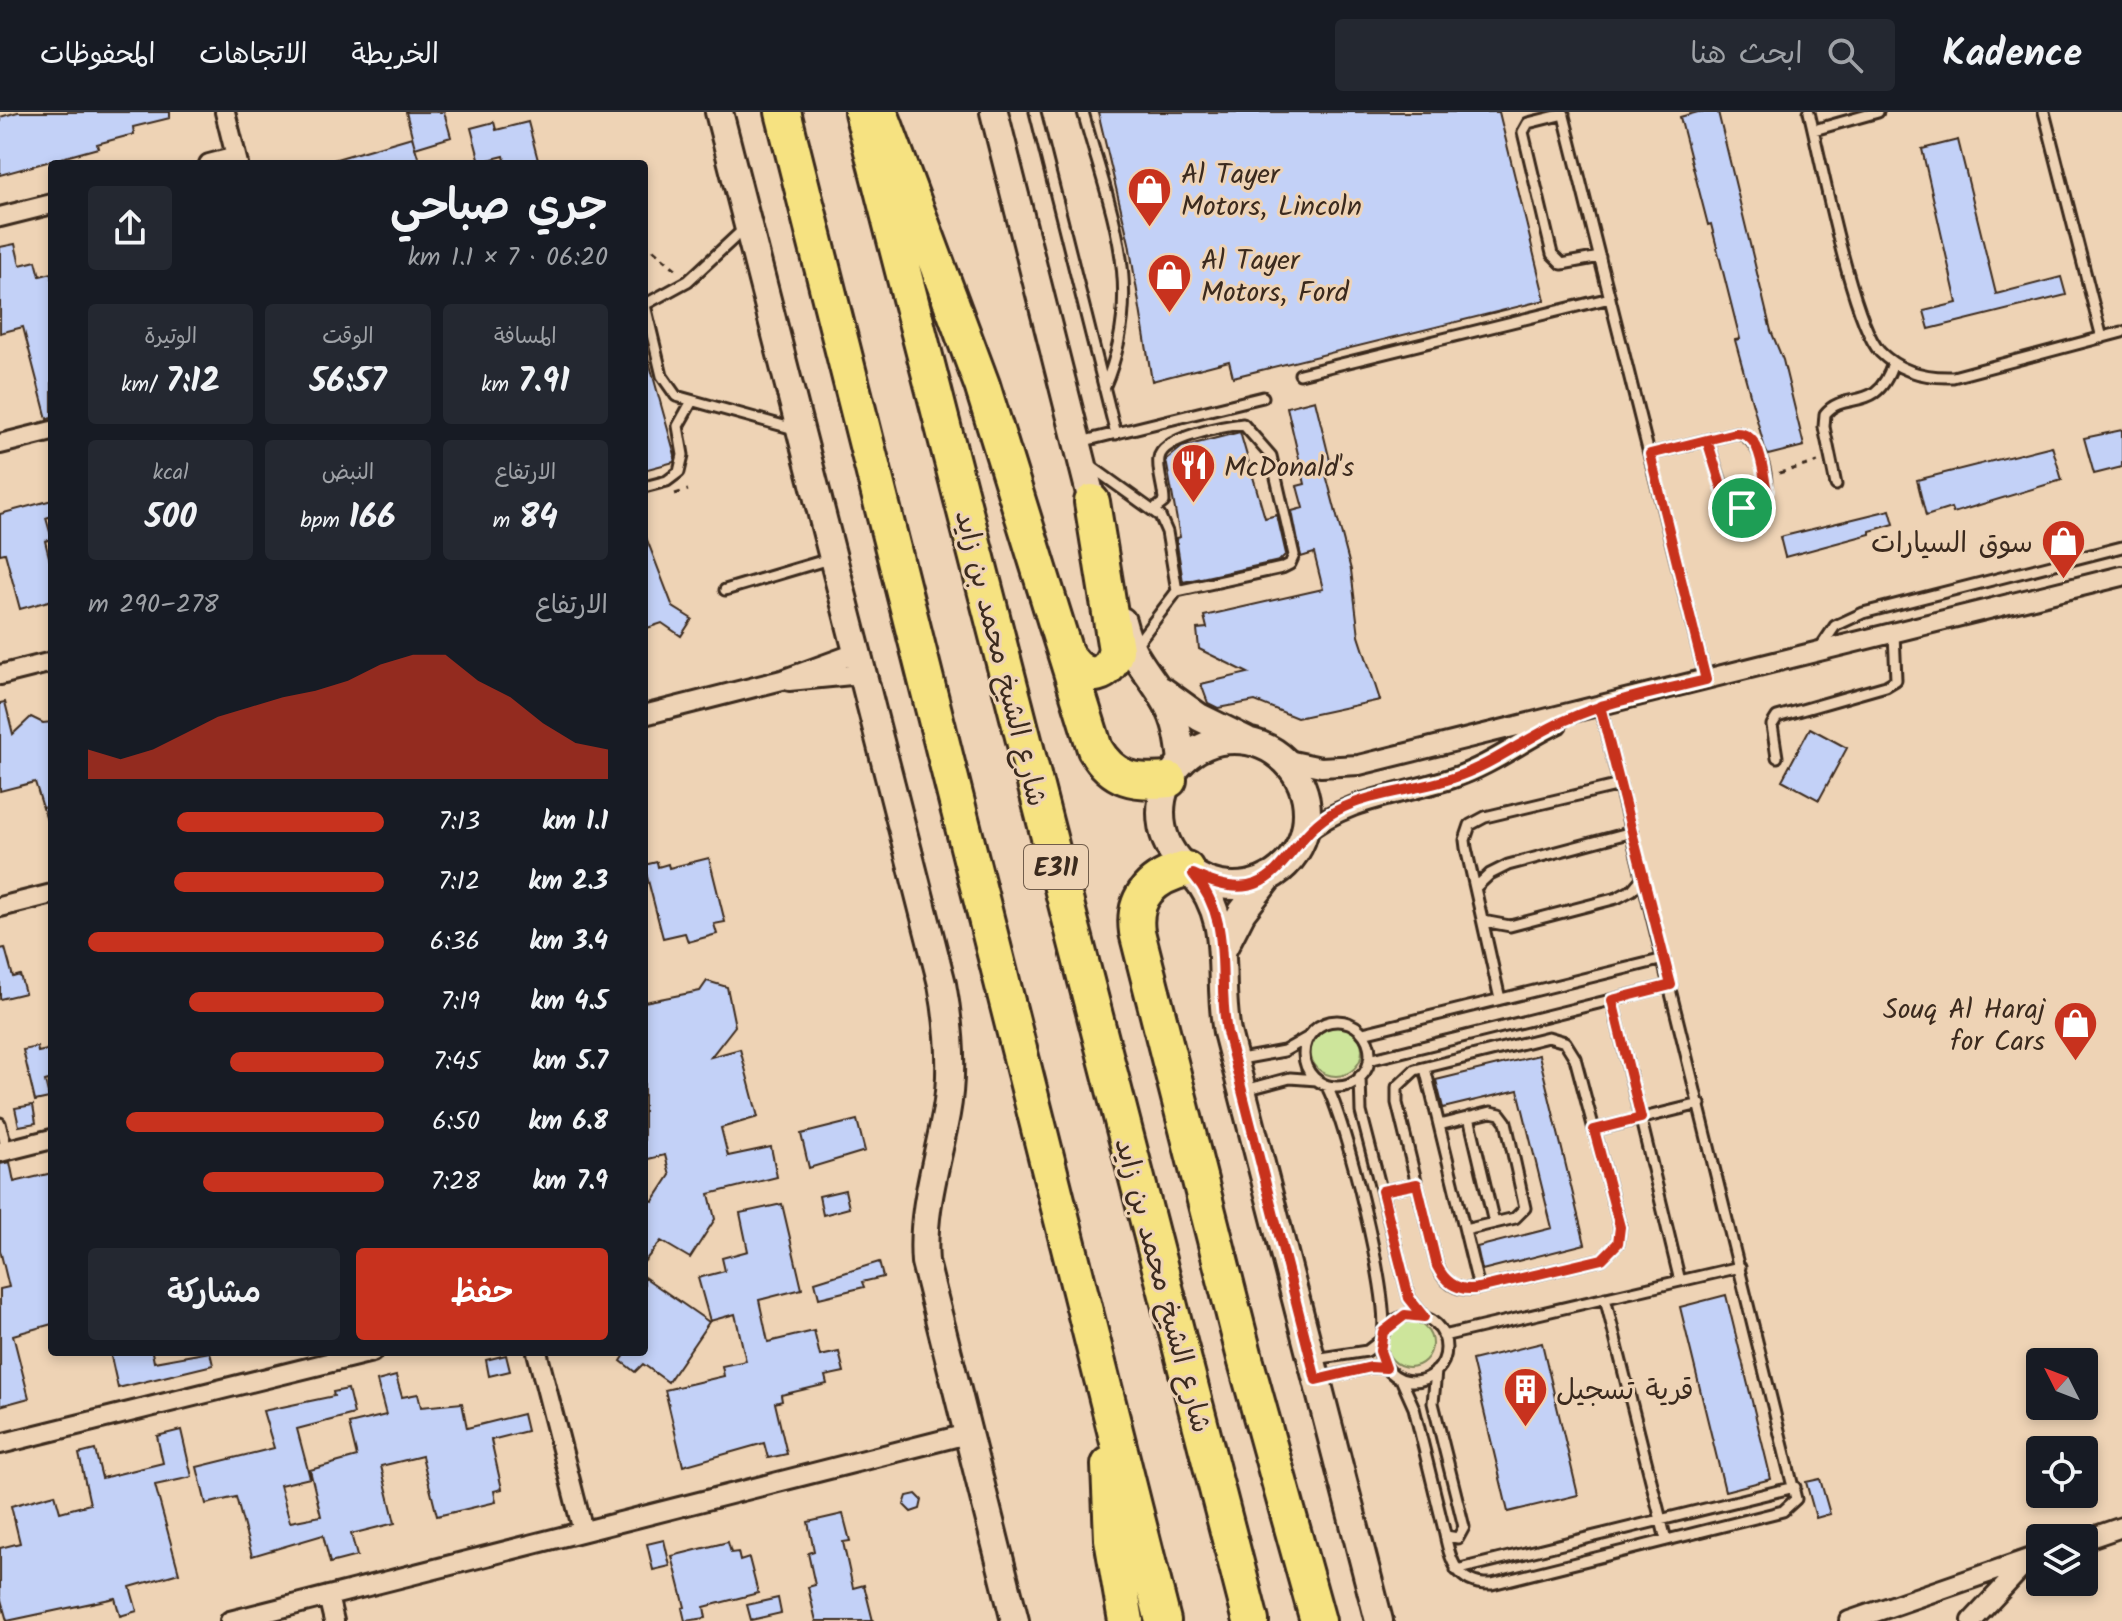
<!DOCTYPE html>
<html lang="ar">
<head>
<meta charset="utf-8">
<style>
	body { margin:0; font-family:Kalam,"Playpen Sans Arabic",sans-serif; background:#242831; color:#f1f3f6; direction:rtl; height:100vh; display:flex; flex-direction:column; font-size:30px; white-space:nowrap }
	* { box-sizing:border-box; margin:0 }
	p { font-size:26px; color:#9ea1a6 }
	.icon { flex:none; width:44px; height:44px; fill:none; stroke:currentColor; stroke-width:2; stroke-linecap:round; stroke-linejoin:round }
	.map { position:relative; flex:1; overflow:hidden; direction:ltr }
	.sheet { position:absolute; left:48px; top:48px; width:600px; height:1196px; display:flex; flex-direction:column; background:#171b24; border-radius:8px; box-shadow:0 4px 12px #0003; direction:rtl }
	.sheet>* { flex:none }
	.needle { width:52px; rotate:312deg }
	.fabs { position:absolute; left:2026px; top:1236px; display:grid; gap:16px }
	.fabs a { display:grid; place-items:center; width:72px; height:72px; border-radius:8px; background:#171b24; box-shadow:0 4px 12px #0003; font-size:40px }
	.pin { position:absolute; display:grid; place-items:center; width:68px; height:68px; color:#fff; margin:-34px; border:4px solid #fff; border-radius:50%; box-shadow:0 2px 8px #0007 }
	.round { display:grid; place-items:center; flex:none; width:84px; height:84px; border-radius:8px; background:#242831 }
	.summary { display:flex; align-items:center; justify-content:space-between; height:136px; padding:0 40px }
	h1 { font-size:44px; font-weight:600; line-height:60px }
	.figures { display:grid; grid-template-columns:repeat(3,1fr); gap:12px; height:136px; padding:8px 40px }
	.figures div { display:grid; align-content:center; border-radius:8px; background:#242831; text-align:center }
	.figures b { font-size:34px; font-weight:600 }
	.figures small { font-size:22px; font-weight:400 }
	.figures p { font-size:22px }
	.chart { height:224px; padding:16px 40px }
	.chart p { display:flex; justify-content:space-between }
	.chart svg { width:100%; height:144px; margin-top:8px; fill:#c8321e; opacity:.7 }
	.primary-button { display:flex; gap:16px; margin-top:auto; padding:16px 40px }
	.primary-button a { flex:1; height:92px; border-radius:8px; background:#c8321e; color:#fff; font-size:32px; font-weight:600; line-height:92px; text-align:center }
	.primary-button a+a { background:#242831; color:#f1f3f6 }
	ul { padding:0 40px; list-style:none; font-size:26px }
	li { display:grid; grid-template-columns:128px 96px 1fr; align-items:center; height:60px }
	li i { height:20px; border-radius:10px; background:#c8321e }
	header { display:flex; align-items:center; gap:48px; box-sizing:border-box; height:112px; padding:0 40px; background:#171b24; border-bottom:2px solid #363941 }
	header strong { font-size:38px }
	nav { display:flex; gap:44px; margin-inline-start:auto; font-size:28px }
	.search { width:560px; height:72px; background:#242831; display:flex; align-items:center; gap:20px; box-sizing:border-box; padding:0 28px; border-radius:8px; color:#9ea1a6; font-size:30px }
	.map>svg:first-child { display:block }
</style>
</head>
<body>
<header>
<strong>Kadence</strong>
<div class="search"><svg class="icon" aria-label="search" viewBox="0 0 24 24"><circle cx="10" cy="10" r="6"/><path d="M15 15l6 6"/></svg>ابحث هنا</div>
<nav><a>الخريطة</a><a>الاتجاهات</a><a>المحفوظات</a></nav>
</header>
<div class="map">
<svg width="2122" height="1509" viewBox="0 0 2122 1509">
	<rect width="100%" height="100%" fill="#eed3b5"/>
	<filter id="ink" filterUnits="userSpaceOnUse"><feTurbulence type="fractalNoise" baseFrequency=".0125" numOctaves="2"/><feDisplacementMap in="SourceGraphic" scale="16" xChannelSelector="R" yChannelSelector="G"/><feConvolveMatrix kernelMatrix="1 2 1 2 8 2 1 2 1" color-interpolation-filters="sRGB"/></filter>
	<g filter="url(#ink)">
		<path fill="#cde59b" stroke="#84885c" stroke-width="2" d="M1310 938a26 26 0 1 1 52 0a26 26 0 1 1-52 0Z
			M1386 1232a23 23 0 1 1 46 0a23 23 0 1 1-46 0Z"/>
		<path fill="#c3d1f7" stroke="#3b2a1e" stroke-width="2" d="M18,0H170V6L133,15L134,22L97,32L98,36L0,63V5Z
			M406,0H444L451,25L415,36Z
			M1098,0H1499L1545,188L1233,265L1229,249L1152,269L1129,131Z
			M1698,0H1718L1771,219L1783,248L1804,334L1768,343L1765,337L1735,228L1740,227L1711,112L1708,113L1680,5Z
			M494,10L496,18L528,10L539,52H506L504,44L480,50L471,16Z
			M412,25L420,52H334L333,48Z
			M1958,28L1996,182L2061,165L2066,183L1929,217L1924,199L1957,191L1922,37Z
			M15,132L20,153L36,149L40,164L52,161V306L47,307L23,215L0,221V135Z
			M648,246L675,343L674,350L644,358V247Z
			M1315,288L1332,357L1325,359L1351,458L1359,524L1380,588L1297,606L1255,589L1218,596L1208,591L1201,572L1248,561L1199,537L1197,517L1207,516L1204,504L1323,477L1314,441L1301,445L1292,399L1303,396L1297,374L1305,372L1287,295Z
			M2122,318V355L2094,362L2084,326Z
			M1240,320L1265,406L1277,403L1286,442L1279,449L1183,470L1176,426L1180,425L1166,348L1182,335Z
			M2052,334L2062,368L1953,401L1951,396L1926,404L1917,368Z
			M52,388V404L46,406L52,427L45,429L52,457V488L20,497L5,441L0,442V402Z
			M1890,398L1894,412L1870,419V422L1785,445L1780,425Z
			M644,420L673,495L692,507L681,524L662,511L644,517Z
			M5,590L13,622L31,605L43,611L52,610V711L48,712L35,670L0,679V591Z
			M1810,616L1847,636L1819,688L1782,668Z
			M709,746L725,810L714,812L717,822L688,830L685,821L663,826L644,753L657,750L658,755L668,752L669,756Z
			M5,836L13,865L20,863L25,881L0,887V837Z
			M707,869L727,875L735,914L711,945L740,937L758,1005L721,1016L728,1044L771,1035L777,1065L709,1082L715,1107L690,1146L661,1129L644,1150V1085L653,1089L670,1063L665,1043L644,1048V890L700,879Z
			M37,935L38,940L52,937V967L45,969L49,986L35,989L23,938Z
			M1539,943L1585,1132L1482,1158L1477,1135L1552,1116L1518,978L1443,996L1436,968Z
			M33,993L36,1011L19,1014L15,996Z
			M857,1008L865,1039L809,1056L801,1022Z
			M10,1050L14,1070L52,1061V1212L13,1223L29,1286L0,1294V1177L9,1175L0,1138V1052Z
			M845,1078L849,1096L823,1103L819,1084Z
			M782,1092L802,1177L759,1188L768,1230L814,1219L820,1244L839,1240L844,1260L825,1264L827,1272L781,1283L782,1289L775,1291L787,1342L768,1346L764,1331L683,1354L665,1278L724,1264L722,1254L746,1249L735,1202L710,1209L698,1166L725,1159L722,1146L748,1139L740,1101Z
			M879,1150L883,1165L862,1170L864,1175L819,1186L815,1170Z
			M644,1165L709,1210L668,1270L643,1252L635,1260L621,1249L627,1240H644Z
			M1726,1183L1771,1367L1725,1379L1680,1195Z
			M1542,1231L1578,1383L1508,1400L1472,1248Z
			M110,1240H152L154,1250L210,1240L213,1253L118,1276Z
			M506,1243L510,1259L489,1264L486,1248Z
			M396,1264L402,1285L418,1282L421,1295L462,1291L467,1316L523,1302L527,1319L491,1328L502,1377L494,1379L496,1390L437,1404L422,1344L381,1354L395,1411L351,1422L357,1444L330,1451L323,1423L252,1444L236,1385L206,1392L197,1355L274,1336L263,1299L334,1284L333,1280L348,1277L354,1302L297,1317L310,1366L280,1373L290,1410L321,1404L310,1358L357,1345L349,1312L386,1303L377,1269Z
			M181,1318L192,1365L155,1373L179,1461L130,1475L137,1499L120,1504L115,1486L7,1509L0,1484V1436L20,1431L11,1394L55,1382L60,1400L90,1392L79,1342L95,1338L102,1366L163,1351L157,1324Z
			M1820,1367L1830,1402L1816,1406L1806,1370Z
			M916,1382L922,1388L920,1397L911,1400L904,1393L907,1384Z
			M843,1402L850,1429L843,1430L853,1476L864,1473L873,1509H816L808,1475L815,1473L808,1441L814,1439L808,1410Z
			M664,1428L670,1454L653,1458L647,1432Z
			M728,1430L731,1441L738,1440L740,1449L749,1446L758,1481L704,1495L706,1506L685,1509L682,1496L685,1495L672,1444Z
			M778,1486L781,1501L751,1508L747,1493Z"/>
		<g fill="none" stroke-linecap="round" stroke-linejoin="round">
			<defs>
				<path id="lane" d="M1035,0L1116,322
					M1083,0C1110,99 1147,176 1104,276
					M1563,0L1706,568
					M1809,0C1821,48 1852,210 1880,240C1900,260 1925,266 1953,265L2122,220
					M2044,0L2102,226
					M1564,2L1528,11L1523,20L1552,142L1562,152L1600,145
					M1814,18L1878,0
					M644,193L688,169L746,115
					M645,193L662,264L676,284L798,318
					M1300,262L1610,186
					M1080,330L1263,285
					M1650,342L1735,321C1760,320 1774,376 1761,391L1738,397L1728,392L1707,328
					M1089,353L1160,404L1167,420L1177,479
					M1836,373L1824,315L1825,302C1845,277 1877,303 1893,251
					M644,375L667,369L679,360L683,343L678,314L692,289
					M725,478L829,447
					M1135,534L1177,479L1282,456L1290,452L1294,443L1271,344L1243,312C1225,314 1162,325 1159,346C1157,360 1164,375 1164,390L1154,398
					M1818,539L1835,514L1863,501L2122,435
					M1777,645L1772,613L1777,605L1886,574L1896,568L1894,521
					M1475,776L1490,762L1508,753L1632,720
					M1483,809L1510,814L1617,786L1632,778L1643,765
					M1500,887L1466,736L1465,728L1470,713L1485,705L1620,673
					M1612,888L1680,1169
					M1304 942a33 33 0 1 1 66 0a33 33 0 1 1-66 0Z
					M1363,921L1664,847
					M1548,925L1565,930L1575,946L1620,1115L1618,1131L1602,1147L1479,1176C1460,1180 1446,1173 1437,1154L1397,991V975L1415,958Z
					M1235,948L1284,939L1307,926
					M1369,948L1671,873
					M1425,956L1479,1176
					M1360,964L1361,1000L1406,1174L1409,1186L1424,1205
					M1326,973C1345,1005 1390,1186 1383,1220
					M1245,978L1290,966L1317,968
					M1469,1005L1494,1111
					M0,1011L7,1038
					M1439,1013L1491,1000L1500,1002L1506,1010L1525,1096L1515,1106L1465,1118
					M1594,1018L1700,992
					M1382,1079L1417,1072
					M1605,1186L1666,1428
					M1380 1236a33 33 0 1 1 66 0a33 33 0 1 1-66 0Z
					M1443,1224L1740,1155
					M1315,1247L1367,1239L1380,1229
					M1319,1267L1371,1255L1386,1256
					M1401,1267L1414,1296L1444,1418L1446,1424L1458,1426L1464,1415L1433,1291L1436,1259
					M1444,1418C1450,1447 1456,1474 1492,1472L1783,1399L1796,1387L1600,594
					M1456,1458L1795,1375"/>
				<path id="street" d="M225,0L238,52
					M209,52L236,45
					M0,105L52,92
					M0,332L52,319
					M0,563L52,550
					M789,569L862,562
					M644,603L782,568L856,541
					M1283,647L1321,655L1359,653L2122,464
					M1304,722C1349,685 1399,684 1453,666C1490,654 1522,629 1557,612
					M0,795L52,782
					M0,1040L52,1027
					M537,1240L583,1419
					M0,1332L372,1240
					M2084,1428L2122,1415
					M328,1484L334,1509
					M230,1509L967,1322
					M1849,1509L2040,1443
					M1972,1509L2027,1450"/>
				<path id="secondary" d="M719,0L942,872C950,915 954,959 946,1002C937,1052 921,1099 925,1150L1015,1509
					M994,0L1097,409
					M1122,509C1132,549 1148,558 1166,590C1177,609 1180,629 1182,650
					M1163,579L1199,605L1246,628
					M1161 701a73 73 0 1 1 146 0a73 73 0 1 1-146 0Z
					M1193,762C1235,811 1216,861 1227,920L1379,1509
					M1222,839L1242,800L1269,765"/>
				<path id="highway" d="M783,0L1163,1509
					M862,0L1251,1509
					M883,8L982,273L1095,637C1113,668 1135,671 1169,668
					M1070,548C1087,571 1110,565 1116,538L1092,390
					M1186,757C1153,765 1132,784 1137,820L1246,1250L1318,1509
					M1109,1353L1112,1427L1126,1509"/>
			</defs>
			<use href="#lane" stroke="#3b2a1e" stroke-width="15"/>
			<use href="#street" stroke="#3b2a1e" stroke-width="24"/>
			<use href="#secondary" stroke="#3b2a1e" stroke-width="32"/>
			<use href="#highway" stroke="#3b2a1e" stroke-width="40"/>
			<path stroke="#3b2a1e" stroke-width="3" stroke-dasharray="6 6" stroke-linecap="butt" d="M644,130L677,158
				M1779,361L1818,350
				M675,382L688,378"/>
			<use href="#lane" stroke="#eed3b5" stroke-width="9"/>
			<use href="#street" stroke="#eed3b5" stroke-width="18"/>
			<use href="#secondary" stroke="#eed3b5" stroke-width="26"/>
			<use href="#highway" stroke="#f6e281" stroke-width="34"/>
		</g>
	</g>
	<g fill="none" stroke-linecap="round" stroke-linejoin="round" filter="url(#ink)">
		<defs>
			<path id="route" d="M1742,396L1734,397L1726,389L1707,328L1650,342L1706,568C1659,579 1610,588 1566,608C1527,625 1493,653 1453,666C1415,679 1372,680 1336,699C1279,729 1282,805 1193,762C1235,811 1216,861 1227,920L1316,1268L1371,1255L1386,1256L1380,1239L1383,1220L1405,1203L1424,1205L1409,1186L1382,1079L1417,1072L1437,1154C1446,1172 1460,1180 1479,1176L1602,1147L1618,1131L1620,1115L1594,1018L1641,1006L1612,888L1671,873L1600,594L1706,568L1650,342L1735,321C1762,320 1762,358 1767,379L1761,391L1742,396"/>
		</defs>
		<use href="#route" stroke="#fff" stroke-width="16"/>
		<use href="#route" stroke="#c8321e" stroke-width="10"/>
	</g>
	<defs>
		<symbol id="shop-pin" viewBox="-11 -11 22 30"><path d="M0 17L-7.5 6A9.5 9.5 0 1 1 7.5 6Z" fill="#c8321e" stroke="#eed3b5"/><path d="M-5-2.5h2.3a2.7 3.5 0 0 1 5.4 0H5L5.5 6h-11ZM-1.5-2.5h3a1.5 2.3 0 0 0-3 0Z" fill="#fff"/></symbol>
		<symbol id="restaurant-pin" viewBox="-11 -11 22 30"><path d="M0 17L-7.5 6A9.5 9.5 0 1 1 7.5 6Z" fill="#c8321e" stroke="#eed3b5"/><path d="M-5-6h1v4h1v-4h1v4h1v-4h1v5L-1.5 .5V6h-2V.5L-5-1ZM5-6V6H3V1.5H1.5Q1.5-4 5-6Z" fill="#fff"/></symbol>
		<symbol id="building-pin" viewBox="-11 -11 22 30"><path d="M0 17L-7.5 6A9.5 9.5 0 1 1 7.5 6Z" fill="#c8321e" stroke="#eed3b5"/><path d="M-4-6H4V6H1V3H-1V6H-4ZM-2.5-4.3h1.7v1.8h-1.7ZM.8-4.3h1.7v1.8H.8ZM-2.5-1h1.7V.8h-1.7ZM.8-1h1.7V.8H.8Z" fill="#fff"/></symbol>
	</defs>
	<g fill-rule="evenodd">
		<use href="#shop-pin" x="1124" y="52" width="51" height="69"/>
		<use href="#shop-pin" x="1144" y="138" width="51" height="69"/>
		<use href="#restaurant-pin" x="1168" y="328" width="51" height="69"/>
		<use href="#shop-pin" x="2038" y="404" width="51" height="69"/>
		<use href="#shop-pin" x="2050" y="886" width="51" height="69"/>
		<use href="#building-pin" x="1500" y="1252" width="51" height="69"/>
	</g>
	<g text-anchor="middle" stroke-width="6" stroke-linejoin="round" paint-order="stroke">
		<rect fill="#eed3b5" stroke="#715d4b" stroke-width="2" x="1024" y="733" width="64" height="44" rx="6"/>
		<g font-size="26" font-weight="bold" fill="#3b2a1e">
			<text x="1056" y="764">E311</text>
		</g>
		<g font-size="28" fill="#3b2a1e" stroke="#eed3b5" text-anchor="start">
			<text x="1181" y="71">Al Tayer<tspan x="1181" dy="32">Motors, Lincoln</tspan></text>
			<text x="1201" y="157">Al Tayer<tspan x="1201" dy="32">Motors, Ford</tspan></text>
			<text x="1224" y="364">McDonald's</text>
			<text x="2033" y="440" text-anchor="end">سوق السيارات</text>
			<text x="2045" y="906" text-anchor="end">Souq Al Haraj<tspan x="2045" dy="32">for Cars</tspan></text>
			<text x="1556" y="1287">قرية تسجيل</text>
		</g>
		<g font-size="28" fill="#3b2a1e" stroke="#eed3b5">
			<text transform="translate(1002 546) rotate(76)" y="10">شارع الشيخ محمد بن زايد</text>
			<text transform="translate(1164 1173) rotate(75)" y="10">شارع الشيخ محمد بن زايد</text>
		</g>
	</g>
</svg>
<div class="fabs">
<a><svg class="needle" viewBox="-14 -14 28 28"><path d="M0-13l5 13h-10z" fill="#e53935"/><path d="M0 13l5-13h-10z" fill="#9ea1a6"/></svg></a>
<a><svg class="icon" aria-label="locate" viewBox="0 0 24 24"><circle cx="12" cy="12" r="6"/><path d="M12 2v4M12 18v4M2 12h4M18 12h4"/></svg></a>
<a><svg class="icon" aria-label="layers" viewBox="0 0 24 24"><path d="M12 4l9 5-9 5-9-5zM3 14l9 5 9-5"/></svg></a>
</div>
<div class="pin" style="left:1742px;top:396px;background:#1e9e55"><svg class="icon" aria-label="arrive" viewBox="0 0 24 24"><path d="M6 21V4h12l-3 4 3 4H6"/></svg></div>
<section class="sheet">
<div class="summary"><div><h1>جري صباحي</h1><p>06:20 · 7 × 1.1 km</p></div><a class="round"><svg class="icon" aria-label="share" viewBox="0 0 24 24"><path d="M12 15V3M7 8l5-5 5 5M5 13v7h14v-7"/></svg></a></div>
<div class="figures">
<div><p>المسافة</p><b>7.91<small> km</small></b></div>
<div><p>الوقت</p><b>56:57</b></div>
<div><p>الوتيرة</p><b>7:12<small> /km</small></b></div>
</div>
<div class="figures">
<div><p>الارتفاع</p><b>84<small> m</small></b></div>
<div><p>النبض</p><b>166<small> bpm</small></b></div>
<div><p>kcal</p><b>500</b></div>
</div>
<div class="chart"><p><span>الارتفاع</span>278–290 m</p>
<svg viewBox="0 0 160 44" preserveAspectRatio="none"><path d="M0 44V35L10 38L20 35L30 30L40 25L50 22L60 19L70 17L80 14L90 9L100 6L110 6L120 14L130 19L140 27L150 33L160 35V44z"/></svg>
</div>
<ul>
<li><b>1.1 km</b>7:13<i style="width:70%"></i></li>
<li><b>2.3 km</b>7:12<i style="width:71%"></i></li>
<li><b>3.4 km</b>6:36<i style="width:100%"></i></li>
<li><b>4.5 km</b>7:19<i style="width:66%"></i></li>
<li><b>5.7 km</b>7:45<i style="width:52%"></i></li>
<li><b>6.8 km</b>6:50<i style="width:87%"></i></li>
<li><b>7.9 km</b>7:28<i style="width:61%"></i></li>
</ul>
<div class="primary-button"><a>حفظ</a><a>مشاركة</a></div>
</section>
</div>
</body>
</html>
